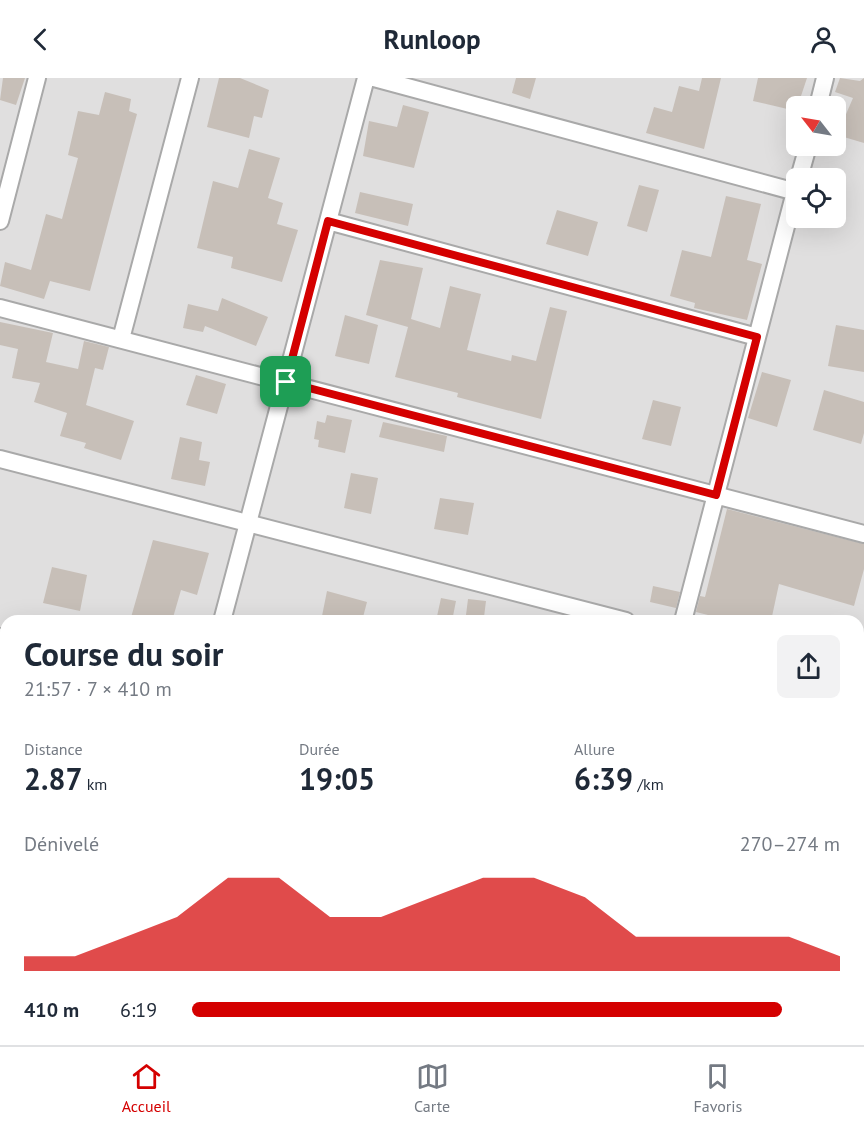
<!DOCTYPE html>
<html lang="fr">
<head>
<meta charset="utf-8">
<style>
	body { margin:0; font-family:"PT Sans",sans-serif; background:#f2f2f3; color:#1f2937; height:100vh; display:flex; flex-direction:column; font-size:22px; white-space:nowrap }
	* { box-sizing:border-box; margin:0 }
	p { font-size:20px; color:#747a83 }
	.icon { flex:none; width:33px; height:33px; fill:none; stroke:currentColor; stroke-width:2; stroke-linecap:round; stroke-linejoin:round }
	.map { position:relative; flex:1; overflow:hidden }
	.sheet { position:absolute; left:0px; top:537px; width:864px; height:430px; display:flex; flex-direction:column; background:#fff; border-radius:18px 18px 0 0; box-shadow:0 6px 24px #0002 }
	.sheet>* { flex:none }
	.needle { width:39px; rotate:301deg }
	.tools { position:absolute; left:786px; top:18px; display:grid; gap:12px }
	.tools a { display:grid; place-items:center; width:60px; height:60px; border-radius:9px; background:#fff; box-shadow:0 6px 24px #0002; font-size:30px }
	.pin { position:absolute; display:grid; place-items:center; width:51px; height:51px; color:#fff; margin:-26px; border-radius:12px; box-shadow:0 3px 9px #0006 }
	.round { display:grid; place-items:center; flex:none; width:63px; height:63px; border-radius:9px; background:#f2f2f3 }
	.headline { display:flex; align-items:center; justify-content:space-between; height:102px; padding:0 24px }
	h1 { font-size:33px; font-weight:700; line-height:45px }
	.metrics { display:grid; grid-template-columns:repeat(3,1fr); gap:9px; height:102px; padding:6px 24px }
	.metrics div { display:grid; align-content:center }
	.metrics b { font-size:30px; font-weight:700 }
	.metrics small { font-size:16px; font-weight:400 }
	.metrics p { font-size:16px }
	.chart { height:168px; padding:12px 24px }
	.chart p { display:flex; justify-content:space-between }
	.chart svg { width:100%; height:108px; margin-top:6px; fill:#d40000; opacity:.7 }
	ul { padding:0 24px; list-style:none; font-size:20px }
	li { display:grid; grid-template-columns:96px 72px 1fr; align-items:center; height:45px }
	li i { height:15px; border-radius:8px; background:#d40000 }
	header { display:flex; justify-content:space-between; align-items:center; height:78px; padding:0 24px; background:#fff; font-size:27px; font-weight:700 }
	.tab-bar { display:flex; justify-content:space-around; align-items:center; height:84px; border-top:2px solid #e0e1e3; background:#fff; font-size:16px; color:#747a83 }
	.tab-bar a { display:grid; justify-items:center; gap:3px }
	.tab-bar .current { color:#d40000 }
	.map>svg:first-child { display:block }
</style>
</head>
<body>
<header><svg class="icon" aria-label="back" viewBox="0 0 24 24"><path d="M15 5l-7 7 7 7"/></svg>Runloop<svg class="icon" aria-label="person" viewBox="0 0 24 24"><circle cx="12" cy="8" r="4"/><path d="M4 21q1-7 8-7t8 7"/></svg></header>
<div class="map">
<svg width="864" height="967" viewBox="0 0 864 967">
	<rect width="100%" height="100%" fill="#f2efe9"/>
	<path fill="#e0dfdf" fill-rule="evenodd" d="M0,0H864V967H0ZM796,28H836V68H796ZM796,100H836V140H796ZM6,543H858V962H6Z"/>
	<path fill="#c7bfb8" d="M3,0H25L16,27L0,22Z
		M219,0H240L269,12L262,40L254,38L249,60L207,49Z
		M516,0H536L530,21L512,15Z
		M702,0H721L704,71L646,55L654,29L672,34L679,8L699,13Z
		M758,0H807L796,33L753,23Z
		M840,0L860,3L864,0V65L837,57L853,20L835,14Z
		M105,14L131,21L129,33L137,36L90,213L50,203L44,221L0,208L5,184L31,192L46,136L62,141L78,80L68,77L78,33L99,37Z
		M403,27L429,34L414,90L363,78L369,43L397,49Z
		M249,71L280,80L268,120L283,125L277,146L298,152L282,204L231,190L233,179L197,170L213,103L238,110Z
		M639,107L659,112L647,154L627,148Z
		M360,114L413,126L408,148L355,135Z
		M726,118L761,126L747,182L762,186L747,242L694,230L695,225L670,218L682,172L711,179Z
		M557,132L598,144L588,178L546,166Z
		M380,182L423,190L411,241L440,250L450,208L481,216L467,272L511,283L512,277L536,283L550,229L567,233L541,341L457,319L458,315L395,299L408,249L366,237Z
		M222,220L268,239L256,268L205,248L203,254L183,250L188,226L218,233Z
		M345,237L378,247L369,286L335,278Z
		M0,244L53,255L46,284L78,291L84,263L109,269L103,292L95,290L86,327L134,343L121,382L84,370L86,365L60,358L67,335L34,324L40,305L12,300L18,271L0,267Z
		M836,247L864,252V294L828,288Z
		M762,294L791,302L777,349L748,340Z
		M196,297L226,306L217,336L186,327Z
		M824,312L864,324V355L861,366L813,352Z
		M653,322L681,329L671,368L642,361Z
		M327,337L352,342L345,375L318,369L319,362L314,361L317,343L325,345Z
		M383,344L447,358L444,374L379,359Z
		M180,359L202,364L199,382L210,384L205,408L171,401Z
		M351,395L378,400L371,436L344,430Z
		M440,420L474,425L468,457L434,451Z
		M727,431L864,466V491L854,528L779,506L771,543H732L696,534L700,518L705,519Z
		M153,462L209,475L197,517L181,512L172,543H130Z
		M52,489L87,497L80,533L43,525Z
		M653,508L680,514L676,530L650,524Z
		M327,513L367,524L362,543H321Z
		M441,520L456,523L452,543H436Z
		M468,521L486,523L484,539L466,537Z"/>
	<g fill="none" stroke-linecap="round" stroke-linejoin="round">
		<defs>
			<path id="minor" d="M374,0L796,114
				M818,28L825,0
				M799,100L808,68
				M0,143L37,0
				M328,143L757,259
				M0,230L864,456
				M121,261L190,0
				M0,381L626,543
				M222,543L366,0
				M683,543L796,110
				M0,559L6,561
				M858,602L864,603
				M0,715L6,716
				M858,771L864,773
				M0,871L6,872
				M858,931L864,933
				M336,962L356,967
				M109,967L111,962
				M572,967L573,962"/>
		</defs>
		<use href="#minor" stroke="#a9a9a9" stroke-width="20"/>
		<use href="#minor" stroke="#fff" stroke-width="16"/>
	</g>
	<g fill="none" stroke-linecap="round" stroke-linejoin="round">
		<defs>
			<path id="route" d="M328,143L757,259L716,417L286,304Z"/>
		</defs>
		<use href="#route" stroke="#fff" stroke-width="12"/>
		<use href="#route" stroke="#d40000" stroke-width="8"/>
	</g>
</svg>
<div class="tools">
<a><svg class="needle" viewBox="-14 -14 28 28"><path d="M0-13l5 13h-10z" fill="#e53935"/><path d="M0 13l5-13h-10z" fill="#747a83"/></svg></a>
<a><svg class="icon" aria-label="locate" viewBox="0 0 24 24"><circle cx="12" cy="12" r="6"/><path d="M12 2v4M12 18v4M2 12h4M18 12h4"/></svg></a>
</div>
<div class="pin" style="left:286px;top:304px;background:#1e9e55"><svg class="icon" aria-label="arrive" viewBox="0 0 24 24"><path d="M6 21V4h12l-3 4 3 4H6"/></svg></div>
<section class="sheet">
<div class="headline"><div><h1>Course du soir</h1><p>21:57 · 7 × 410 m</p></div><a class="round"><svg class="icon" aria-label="share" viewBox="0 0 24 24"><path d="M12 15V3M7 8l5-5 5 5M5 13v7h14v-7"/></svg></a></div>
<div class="metrics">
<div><p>Distance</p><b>2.87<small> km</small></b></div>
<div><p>Durée</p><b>19:05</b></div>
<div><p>Allure</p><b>6:39<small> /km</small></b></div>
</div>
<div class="chart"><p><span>Dénivelé</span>270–274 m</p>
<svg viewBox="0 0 160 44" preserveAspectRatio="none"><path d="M0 44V38L10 38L20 30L30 22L40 6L50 6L60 22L70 22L80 14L90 6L100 6L110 14L120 30L130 30L140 30L150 30L160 38V44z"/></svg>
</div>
<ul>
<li><b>410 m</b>6:19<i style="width:91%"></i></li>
</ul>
</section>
</div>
<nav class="tab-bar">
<a class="current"><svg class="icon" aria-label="home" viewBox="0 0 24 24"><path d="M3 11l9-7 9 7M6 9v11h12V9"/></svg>Accueil</a>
<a><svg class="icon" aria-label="map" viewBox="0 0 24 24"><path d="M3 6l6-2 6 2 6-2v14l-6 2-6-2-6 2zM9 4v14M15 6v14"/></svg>Carte</a>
<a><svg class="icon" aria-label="saved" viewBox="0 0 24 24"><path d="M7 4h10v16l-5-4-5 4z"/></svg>Favoris</a>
</nav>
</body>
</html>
